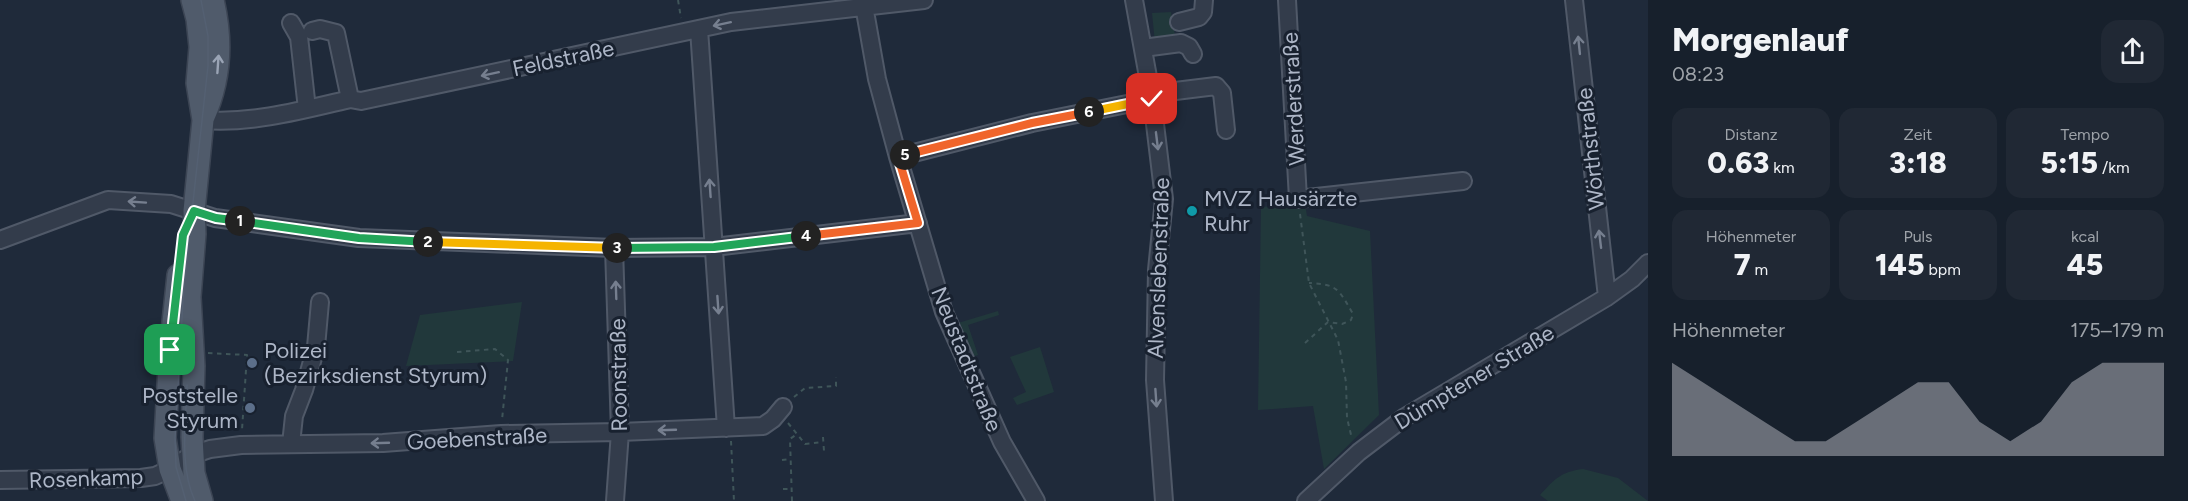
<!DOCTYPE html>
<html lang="de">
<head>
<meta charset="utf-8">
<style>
	body { margin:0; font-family:Figtree,sans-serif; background:#202834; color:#f1f3f6; height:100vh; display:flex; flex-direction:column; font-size:22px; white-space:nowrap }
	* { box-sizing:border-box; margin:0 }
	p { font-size:20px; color:#9ea3a9 }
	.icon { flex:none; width:33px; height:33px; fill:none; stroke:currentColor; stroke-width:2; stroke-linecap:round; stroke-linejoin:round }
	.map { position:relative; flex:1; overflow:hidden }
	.drawer { display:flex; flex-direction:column; background:#17202c; width:540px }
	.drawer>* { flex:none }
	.pin { position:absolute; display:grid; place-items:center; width:51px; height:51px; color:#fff; margin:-26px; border-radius:12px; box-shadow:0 3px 9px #0006 }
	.km { position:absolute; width:30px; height:30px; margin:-15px; border-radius:50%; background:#222; color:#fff; font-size:16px; line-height:30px; text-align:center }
	.round { display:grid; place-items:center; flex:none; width:63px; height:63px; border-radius:18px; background:#202834 }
	.overview { display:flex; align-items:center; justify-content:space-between; height:102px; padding:0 24px }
	h1 { font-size:33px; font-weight:800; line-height:45px }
	.stats { display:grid; grid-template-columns:repeat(3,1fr); gap:9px; height:102px; padding:6px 24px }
	.stats div { display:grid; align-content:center; border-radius:15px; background:#202834; text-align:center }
	.stats b { font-size:30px; font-weight:800 }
	.stats small { font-size:16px; font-weight:400 }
	.stats p { font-size:16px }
	.chart { height:168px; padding:12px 24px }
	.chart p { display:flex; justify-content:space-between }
	.chart svg { width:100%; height:108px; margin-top:6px; fill:#8c9099; opacity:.7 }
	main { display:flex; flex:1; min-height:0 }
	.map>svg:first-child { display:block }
</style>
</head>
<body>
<main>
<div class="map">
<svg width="1648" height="501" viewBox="0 0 1648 501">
	<rect width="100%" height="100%" fill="#1f2a3a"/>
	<path fill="#21383b" d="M1171,12L1176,41L1155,43L1152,13Z
		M1305,204L1307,216L1370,231L1379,415L1324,469L1313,406L1258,410L1261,207Z
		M522,302L513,361L406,366L420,315Z
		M998,311L999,315L968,325L978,355L971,357L958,323Z
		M1040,347L1054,392L1017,405L1013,398L1026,392L1010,357Z
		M1583,469L1618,478L1648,501H1548L1540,495C1555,479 1560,472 1583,469Z"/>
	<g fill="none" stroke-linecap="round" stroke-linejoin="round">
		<defs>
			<path id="minor" d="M863,0L877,79L898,157L944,312L1002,442L1036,501
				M1134,0L1152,99L1164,199L1157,270L1155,380L1164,501
				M1287,0L1298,199L1463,181
				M1574,0L1607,297
				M1179,22L1199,17L1203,12L1204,0
				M291,23L299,37L307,109
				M699,29L726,428
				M312,31L320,29L336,33L350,99
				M1143,48L1181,43L1189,47L1193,54
				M1151,94L1216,86L1222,93L1226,130
				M203,120C252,124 303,110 350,99L361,101L731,22L924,0
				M898,157L1032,123L1152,99
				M0,240L108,200L171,204L215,218L359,238L614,248L714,247L918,223
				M614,248L620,432L615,501
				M291,444L294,416L304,390L316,347L320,302
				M0,480L141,478L155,476L170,469L192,455L210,449L241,445L383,443L501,434L620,432L763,426L773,419L783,407
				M1306,501L1359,452L1405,417L1607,297L1632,279L1648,263"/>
			<path id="major" d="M192,0L197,19L200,47L197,83L203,120L194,211L195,234L190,297L194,366L192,437L194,473L202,501
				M203,119C221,80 223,42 213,0
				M178,275L170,350L165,438L170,469L182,501"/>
		</defs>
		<use href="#minor" stroke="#505968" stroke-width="20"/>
		<use href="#major" stroke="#3c4554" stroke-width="24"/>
		<path stroke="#3f5559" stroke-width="2" stroke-dasharray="4.5 4.5" stroke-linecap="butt" d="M678,0L681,18
			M1300,214L1309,283L1338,340L1346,382L1347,418L1352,439
			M1305,343L1328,322L1342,324L1351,320L1353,314C1339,290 1338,284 1309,283
			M457,352L495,349L508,360L502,420
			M208,353L247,355L242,430
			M794,397L805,388L836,386V377
			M788,423L805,444L823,442
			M823,437L824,451
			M731,441L734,501
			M782,460L791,459
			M783,489H792
			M792,501L790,439L797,434"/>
		<use href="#minor" stroke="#333c4b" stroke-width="16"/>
		<use href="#major" stroke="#505b6b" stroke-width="21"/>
		<path stroke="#546072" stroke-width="1.5" d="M187,385C186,422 179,467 195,501
			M186,501L176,467L175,438L184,284L208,66V36L201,0"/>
	</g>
	<defs><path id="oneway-shaft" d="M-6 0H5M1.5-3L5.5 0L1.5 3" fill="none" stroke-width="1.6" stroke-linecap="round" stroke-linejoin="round" transform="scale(1.5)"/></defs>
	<g stroke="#767f8f">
		<use href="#oneway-shaft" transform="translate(722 24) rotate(168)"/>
		<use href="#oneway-shaft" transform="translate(1579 45) rotate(-96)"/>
		<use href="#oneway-shaft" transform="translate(490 74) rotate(168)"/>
		<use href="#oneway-shaft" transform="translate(1157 141) rotate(83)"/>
		<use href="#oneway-shaft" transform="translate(710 188) rotate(-94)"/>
		<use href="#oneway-shaft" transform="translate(137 202) rotate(-176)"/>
		<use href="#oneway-shaft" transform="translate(1600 239) rotate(-97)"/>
		<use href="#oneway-shaft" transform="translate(616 290) rotate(-92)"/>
		<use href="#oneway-shaft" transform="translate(718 305) rotate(86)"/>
		<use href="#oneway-shaft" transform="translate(1156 398) rotate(86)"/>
		<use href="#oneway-shaft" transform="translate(667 430) rotate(178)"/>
		<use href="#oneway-shaft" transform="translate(380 443) rotate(178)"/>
	</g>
	<use stroke="#9aa4b5" href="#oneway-shaft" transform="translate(218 64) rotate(-86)"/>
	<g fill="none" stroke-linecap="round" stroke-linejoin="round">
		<defs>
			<path id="split-1" d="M170,350L183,235L194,211L216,218L240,221"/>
			<path id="split-2" d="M240,221L359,238L428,242"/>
			<path id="split-3" d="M428,242L617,248"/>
			<path id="split-4" d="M617,248L714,247L806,236"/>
			<path id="split-5" d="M806,236L918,223L898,157L905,155"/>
			<path id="split-6" d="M905,155L1032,123L1089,112"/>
			<path id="split-7" d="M1089,112L1152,99"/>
		</defs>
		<use href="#split-1" stroke="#fff" stroke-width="12"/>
		<use href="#split-2" stroke="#fff" stroke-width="12"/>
		<use href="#split-3" stroke="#fff" stroke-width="12"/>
		<use href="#split-4" stroke="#fff" stroke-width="12"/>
		<use href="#split-5" stroke="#fff" stroke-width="12"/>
		<use href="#split-6" stroke="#fff" stroke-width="12"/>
		<use href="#split-7" stroke="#fff" stroke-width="12"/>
		<use href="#split-1" stroke="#22a559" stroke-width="8"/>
		<use href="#split-2" stroke="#22a559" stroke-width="8"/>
		<use href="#split-3" stroke="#f5b400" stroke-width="8"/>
		<use href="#split-4" stroke="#22a559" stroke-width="8"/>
		<use href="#split-5" stroke="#f0652b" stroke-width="8"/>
		<use href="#split-6" stroke="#f0652b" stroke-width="8"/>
		<use href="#split-7" stroke="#f5b400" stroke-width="8"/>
	</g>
	<circle fill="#0f9aa8" stroke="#18212f" stroke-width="2" cx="1192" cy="211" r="6"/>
	<g fill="#5c6f8a" stroke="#18212f" stroke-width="2">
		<circle cx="252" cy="363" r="6"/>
		<circle cx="250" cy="408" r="6"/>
	</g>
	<g text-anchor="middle" stroke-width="6" stroke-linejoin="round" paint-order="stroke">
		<g font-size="22" fill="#adb6c7" stroke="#18212f">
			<text transform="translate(563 58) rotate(-12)" y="8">Feldstraße</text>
			<text transform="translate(1293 99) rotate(-93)" y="8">Werderstraße</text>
			<text transform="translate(1590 149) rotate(-96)" y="8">Wörthstraße</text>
			<text transform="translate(1158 268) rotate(-88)" y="8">Alvenslebenstraße</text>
			<text transform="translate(967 359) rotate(68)" y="8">Neustadtstraße</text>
			<text transform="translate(618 375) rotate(-91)" y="8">Roonstraße</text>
			<text transform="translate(1474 377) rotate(-31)" y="8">Dümptener Straße</text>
			<text transform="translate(477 438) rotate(-3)" y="8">Goebenstraße</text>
			<text transform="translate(86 478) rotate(-2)" y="8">Rosenkamp</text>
		</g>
		<g font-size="22" fill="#adb6c7" stroke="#18212f" text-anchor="start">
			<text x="1204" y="206">MVZ Hausärzte<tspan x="1204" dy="25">Ruhr</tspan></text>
			<text x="264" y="358">Polizei<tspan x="264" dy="25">(Bezirksdienst Styrum)</tspan></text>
			<text x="238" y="403" text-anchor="end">Poststelle<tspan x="238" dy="25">Styrum</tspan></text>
		</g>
	</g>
</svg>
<div class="pin" style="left:170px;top:350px;background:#1e9e55"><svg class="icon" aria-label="arrive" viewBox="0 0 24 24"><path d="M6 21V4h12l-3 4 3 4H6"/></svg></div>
<div class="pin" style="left:1152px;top:99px;background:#d93025"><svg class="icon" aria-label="check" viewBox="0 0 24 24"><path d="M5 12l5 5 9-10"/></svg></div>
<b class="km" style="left:240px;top:221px">1</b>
<b class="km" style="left:428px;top:242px">2</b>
<b class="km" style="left:617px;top:248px">3</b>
<b class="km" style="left:806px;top:236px">4</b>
<b class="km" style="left:905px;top:155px">5</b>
<b class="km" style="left:1089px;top:112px">6</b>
</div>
<section class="drawer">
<div class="overview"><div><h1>Morgenlauf</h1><p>08:23</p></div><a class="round"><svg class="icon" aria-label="share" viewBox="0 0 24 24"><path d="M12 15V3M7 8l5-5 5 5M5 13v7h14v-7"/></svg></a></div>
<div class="stats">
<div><p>Distanz</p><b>0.63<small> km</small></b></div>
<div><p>Zeit</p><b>3:18</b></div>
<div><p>Tempo</p><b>5:15<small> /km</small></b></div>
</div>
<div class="stats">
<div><p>Höhenmeter</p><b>7<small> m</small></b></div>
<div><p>Puls</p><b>145<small> bpm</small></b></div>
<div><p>kcal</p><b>45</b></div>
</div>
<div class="chart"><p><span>Höhenmeter</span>175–179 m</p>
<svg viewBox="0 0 160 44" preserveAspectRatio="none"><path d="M0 44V6L10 14L20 22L30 30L40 38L50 38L60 30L70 22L80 14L90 14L100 30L110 38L120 30L130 14L140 6L150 6L160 6V44z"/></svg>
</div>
</section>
</main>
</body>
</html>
